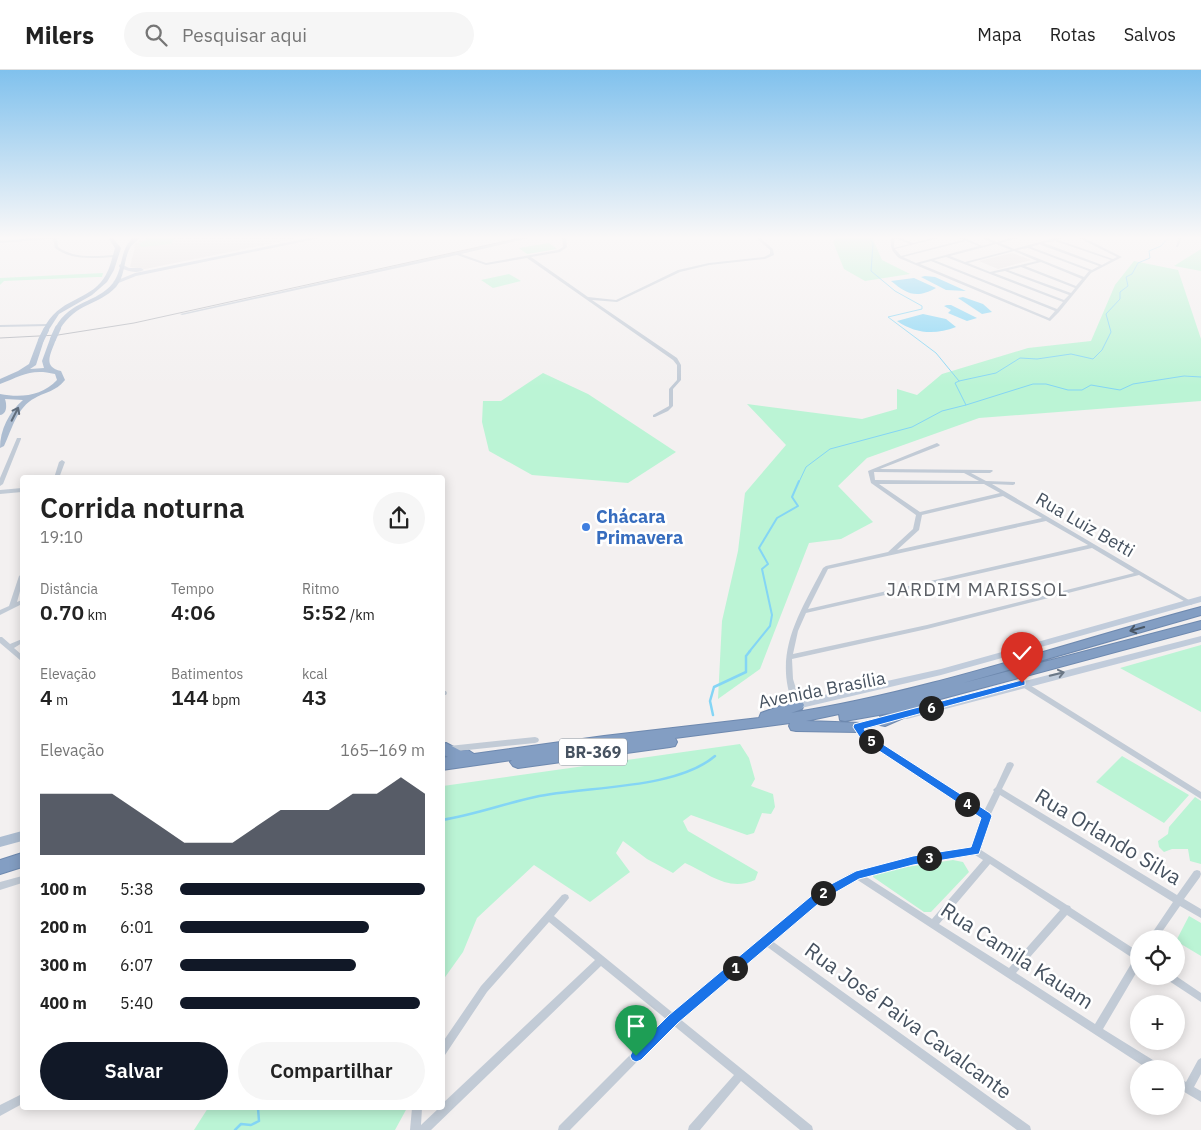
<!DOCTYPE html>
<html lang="pt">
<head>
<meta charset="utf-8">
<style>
	body { margin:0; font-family:"IBM Plex Sans",sans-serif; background:#f6f6f6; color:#222; height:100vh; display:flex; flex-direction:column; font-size:19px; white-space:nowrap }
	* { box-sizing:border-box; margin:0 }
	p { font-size:16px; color:#767676 }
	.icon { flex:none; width:28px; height:28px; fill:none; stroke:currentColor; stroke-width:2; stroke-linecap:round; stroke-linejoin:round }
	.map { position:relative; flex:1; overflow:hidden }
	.side { position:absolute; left:20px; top:405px; width:425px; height:635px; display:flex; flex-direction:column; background:#fff; border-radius:5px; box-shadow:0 2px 12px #0003 }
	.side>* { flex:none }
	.controls { position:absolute; left:1130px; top:860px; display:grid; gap:10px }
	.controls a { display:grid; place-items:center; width:55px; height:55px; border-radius:50%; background:#fff; box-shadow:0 2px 12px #0003; font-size:25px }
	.pin { position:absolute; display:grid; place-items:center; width:42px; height:42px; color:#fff; margin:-51px -21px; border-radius:50% 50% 50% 0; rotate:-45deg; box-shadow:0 0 5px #0007 }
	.pin .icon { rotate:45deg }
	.km { position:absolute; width:25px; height:25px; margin:-12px; border-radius:50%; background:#222; color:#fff; font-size:14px; line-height:25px; text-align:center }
	.round { display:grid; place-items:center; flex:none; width:52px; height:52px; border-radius:26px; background:#f6f6f6 }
	.summary { display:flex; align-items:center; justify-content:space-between; height:85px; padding:0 20px }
	h1 { font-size:28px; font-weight:600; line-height:38px }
	.figures { display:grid; grid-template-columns:repeat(3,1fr); gap:8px; height:85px; padding:5px 20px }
	.figures div { display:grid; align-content:center }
	.figures b { font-size:21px; font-weight:600 }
	.figures small { font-size:14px; font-weight:400 }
	.figures p { font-size:14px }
	.chart { height:140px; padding:10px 20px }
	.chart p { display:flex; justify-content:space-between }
	.chart svg { width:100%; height:90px; margin-top:5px; fill:#111827; opacity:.7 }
	.action { display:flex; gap:10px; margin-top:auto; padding:10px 20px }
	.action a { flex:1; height:58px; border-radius:30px; background:#111827; color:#fff; font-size:20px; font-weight:600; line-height:58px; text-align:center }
	.action a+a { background:#f6f6f6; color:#222 }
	ul { padding:0 20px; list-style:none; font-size:16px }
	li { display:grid; grid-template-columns:80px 60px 1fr; align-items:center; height:38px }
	li i { height:12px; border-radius:6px; background:#111827 }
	header { display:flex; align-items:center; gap:30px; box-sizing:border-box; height:70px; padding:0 25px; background:#fff; border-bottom:1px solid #e0e0e0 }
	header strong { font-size:24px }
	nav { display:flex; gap:28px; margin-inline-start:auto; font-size:18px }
	.search { width:350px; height:45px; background:#f6f6f6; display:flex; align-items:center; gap:12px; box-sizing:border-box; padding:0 18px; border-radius:28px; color:#767676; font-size:19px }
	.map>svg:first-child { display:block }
</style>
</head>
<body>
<header>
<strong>Milers</strong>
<div class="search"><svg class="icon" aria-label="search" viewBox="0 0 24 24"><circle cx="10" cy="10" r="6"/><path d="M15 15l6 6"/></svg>Pesquisar aqui</div>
<nav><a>Mapa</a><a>Rotas</a><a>Salvos</a></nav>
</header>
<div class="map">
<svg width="1201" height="1060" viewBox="0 0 1201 1060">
	<rect width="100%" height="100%" fill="#f3f0f0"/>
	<path fill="#e4e1e2" d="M145,167H303L145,199L130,197L135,176L133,175Z
		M1012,183L1031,190L998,199L979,191Z"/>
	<path fill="#bbf4d5" d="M151,167H172L174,169L171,174L142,177L138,174Z
		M837,167H872L882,190L910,204L865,211L844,199L833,172Z
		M549,173L557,179L527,184L519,178Z
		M1201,179V201L1174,196Z
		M1134,191L1178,200L1201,269V331L979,348L867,388L838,416L873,452L841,469L809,473L760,599L718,629L722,551L738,481L745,423L786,375L747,334L862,349L897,339V319L917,325L942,304L1028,278L1091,271L1115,215Z
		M103,203L102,207H97L4,211L0,215V208Z
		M509,204L521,211L493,218L481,210Z
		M543,303L588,324L676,382L628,413L532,405L489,381L482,352L483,331H501Z
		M1201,575V642L1120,598Z
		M740,674L749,688L755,709L751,716L773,724L775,737L771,744L762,743L754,763L747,765L691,745L683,751L688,761L758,802L755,810C729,822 709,804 685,793L673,803L647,789L623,771L616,783L630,802L590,832L534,795L477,848L463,882L443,910V716Z
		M1122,686L1189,725L1164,753L1096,712Z
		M1195,727L1201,731V794L1190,791L1188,779H1172L1164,782L1159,777L1158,771L1168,764L1169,757Z
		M953,790L963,792L969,802L931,842H924L873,807L874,804L880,801Z
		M1189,846L1201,853V886L1176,871Z
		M208,1038H407L395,1060H194Z"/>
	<path fill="#84d5f5" d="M925,206L935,207L966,221L946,220L921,207Z
		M914,208L936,218C916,229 907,224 891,211Z
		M963,227L983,234L992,242L982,244L958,228Z
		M947,235H951L977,248L967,251L948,243L951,240L944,236Z
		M923,244L946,249L956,257C935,265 916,264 897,251Z"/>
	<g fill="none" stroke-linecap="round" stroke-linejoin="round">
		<path stroke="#84d5f5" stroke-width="1" d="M870,167L873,174L871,201L895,221L922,236V239L888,247L936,283L959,311
			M966,335L1033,314H1046L1068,320H1082L1091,315L1120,320L1133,314L1184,306L1201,307
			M799,412L806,397L830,379L912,357L942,341L966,335L955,313L959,311L996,303L1020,288L1037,289L1071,284L1093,289L1102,280L1111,262L1106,244L1120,229V222L1128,216L1126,207L1132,204L1138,193L1150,188L1149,181L1161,176L1169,167"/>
		<path stroke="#84d5f5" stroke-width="2" d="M749,582L770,556L772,545L762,499L768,494L759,478L777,448L798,436L792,427L799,411"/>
		<path stroke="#84d5f5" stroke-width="2.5" d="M713,645L710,631L714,617L746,602V586L750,581
			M442,750C474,745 503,734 535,727C586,716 675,720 715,686
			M235,1060L241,1054L251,1055L259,1051L258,1038"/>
		<defs>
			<path id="highway" d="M1201,537V545L963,613L1201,551V559L918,635L919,638L917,642L885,656L880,655L878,651L880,647L890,643L845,651L840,650L839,644L806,651L863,653L865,657L863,661L858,662L796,661L791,660L789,656L790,653L675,668L677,672L675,676L670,677L518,698L513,696L510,692L512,690L442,700V688L448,687L442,684V675L446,673L461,681L468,680L474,684L604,666L759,648L761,643L797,630L802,631L804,635L802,639L791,643C930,621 1065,573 1201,537Z
				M22,783V797L0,804V790Z"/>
		</defs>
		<use href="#highway" stroke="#6e89af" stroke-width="2"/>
		<path fill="#c2cbd6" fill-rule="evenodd" d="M525,167H533L461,184L486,193L558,180L563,177L562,167H566L567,177L560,182L531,187L588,227L616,230L678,200L709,193L764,187L770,184V180L755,167H759L773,179L774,185L765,189L709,195L680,202L617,232L592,230L677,288L681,295V310L673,319V336L668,341L655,347H653V345L669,336V319L677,310V295L673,290L527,188L486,195L457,185L182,245L180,244Z
			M892,167H899L913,173L936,167H943L895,179L901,186L963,170L958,167H963L982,176L993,173L980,167H985L997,172L1014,167H1021L1000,173L1014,179L1058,167H1065L1058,170L1113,189L1117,187L1077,167H1082L1122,187L1091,203L1059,242L1050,251L899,188C892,182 889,176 892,167ZM895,168L910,174L894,178V173ZM966,171L979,176L916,193L903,187ZM1055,171L1111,190L1102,195L1044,173ZM996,174L1011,180L965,192L950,186ZM1040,174L1041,175L1099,196L1092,200L1031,177ZM1028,178L1089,201L1084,207L1017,180ZM1014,181L1037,191L990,202L968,193ZM946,187L1063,232L1057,239L934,190ZM931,191L1055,241L1049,248L920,194ZM1041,192L1082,209L1076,216L1025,196ZM1021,197L1075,218L1071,223L1008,200ZM1005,201L1069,225L1064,230L994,203Z
			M1179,167H1182L1178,177H1176Z
			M55,168L57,169L58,177C74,189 96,186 115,185L117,186L115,187C95,188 72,191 55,178L53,169Z
			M47,254H48V256L0,257V255Z
			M17,368H21V369L3,414L0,416V408Z
			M937,373L940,375L939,376L880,399L992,400L993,401L990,403H971L986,411L1015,412V414L1013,415L992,414L1194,533L1191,535L1189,534L1139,505L927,559L792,589L793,609L801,635L800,637H794C772,584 799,544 823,498L826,496L888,482L913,459L916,445L871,413L868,401ZM874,402L964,403L979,411L875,410ZM879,414H984L1000,423L920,442ZM1003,426L1042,448L897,480L919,460L922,445ZM1046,451L1088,475L808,539L828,499ZM1092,478L1134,503L927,555L793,584L798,561L806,543Z
			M62,390L65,392L59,408H54L59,392Z
			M22,418V422L0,424V420Z
			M22,504V514L17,532L22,530V534L0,545V540L9,536L19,506Z
			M0,567H2L10,574L22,569V573L14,578L22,585V590H20L0,573Z
			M1021,612H1025L1201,722V729L1021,616L1020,614Z
			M442,621H446L447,623L446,625H442Z
			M858,654L861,655L867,665L984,741L994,721L993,720L996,717L1007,693L1010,692L1013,693L1014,695L1002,719L1177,825L1194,801L1197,800L1200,801L1201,804L1200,807L1184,829L1201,839V848L1180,836L1157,869H1148L1173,832L1000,725L990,746L981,780L1067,835L1070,836L1071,838L1139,882V898L1103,959L1161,995L1162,999H1148L856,809L823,828L772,871L1030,1056L1031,1060H1017L766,876L680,949L812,1056L813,1060H800L741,1011L700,1060H688L689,1056L734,1005L673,955L570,1060H558L559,1056L666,949L601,896L431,1060H410L412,1038H422L421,1055L439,1038H442V1034L595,890L549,852L487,922L445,985L442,987V973L481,916L562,825L565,824L568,825L569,828L554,846L673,943L817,822L853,802L913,788L973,778L982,747L861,669L854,657L855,655ZM975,785L983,790L932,849L865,806L913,794ZM990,794L1060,840L1009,898L939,854ZM1067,845L1134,889L1095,954L1016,903Z
			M535,667L538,668L539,670L538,672L535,673L449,682L446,681L445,679L446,677L449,676Z
			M22,806V813L0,820V812Z
			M1165,906H1176L1201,923V932L1166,909Z
			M1201,988V1004L1194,1017L1201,1021V1032L1176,1017V1006L1186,1012L1198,990Z
			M22,1024V1034L0,1046V1035Z"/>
		<path fill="#c1ccdb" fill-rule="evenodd" d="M45,167H75L0,173V171Z
			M314,167H325L136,206L116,214L113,212L135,203Z
			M121,194L129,198H141L144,200C136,204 127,201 119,197V195Z
			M1201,526V532L941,605L797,639L793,637L792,635L793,633L797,631L941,599Z
			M1201,566V572L907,649L903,648L902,645L903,642L907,641Z
			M889,645L893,646L894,649L893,652L858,661L854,660L853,657L854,654Z"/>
		<path fill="#adbdd1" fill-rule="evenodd" d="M112,167L121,178L114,200L107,212L92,225L59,244L48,261H44L43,260C59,227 88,232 104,208C110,199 112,188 115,178L109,169Z
			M134,167L140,168C137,171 134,173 131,176C123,189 126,205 116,217C98,236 77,232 60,259H56L55,258C71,229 96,234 113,213C124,198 119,179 134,167Z
			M41,268L44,270L36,295L30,299L44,298L42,291L50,269L55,268L56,269C52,282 41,297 61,301L65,310C55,322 47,321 35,328C17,337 12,359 4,376L0,378C0,360 9,342 23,330L5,329C7,335 7,344 0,345V324C21,328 42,326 57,310L55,304C31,298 21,306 0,314V309L18,301L29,294L38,270Z
			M22,761V771L0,777V767Z"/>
		<use href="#highway" fill="#839ec3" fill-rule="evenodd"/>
		<path stroke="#b1b4bb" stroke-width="1" d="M0,268L58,265L134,253L524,167"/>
		<path stroke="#adbdd1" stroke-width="6" d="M53,269L58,258
			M41,270L46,260"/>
	</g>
	<defs><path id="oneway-shaft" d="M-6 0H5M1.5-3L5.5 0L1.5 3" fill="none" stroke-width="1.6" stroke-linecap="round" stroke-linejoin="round" transform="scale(1.25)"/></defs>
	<use stroke="#606d7c" href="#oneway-shaft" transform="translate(15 344) rotate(-63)"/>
	<use stroke="#495665" href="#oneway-shaft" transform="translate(1137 559) rotate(164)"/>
	<use stroke="#6b7785" href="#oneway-shaft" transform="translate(1057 604) rotate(-14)"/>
	<linearGradient id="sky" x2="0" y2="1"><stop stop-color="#80c1ed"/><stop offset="0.53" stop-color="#faf8f8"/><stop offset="1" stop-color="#faf8f8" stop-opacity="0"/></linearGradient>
	<rect width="1201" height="316" fill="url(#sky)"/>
	<path fill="#1a73e8" stroke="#fff" d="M1022,610L1025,611V615L864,659L867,664L990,743L992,746L979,784L913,795L859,809L824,829L678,953L641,990L636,992L632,990L630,986L632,982L669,945L816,822L856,801L913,786L971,777L981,748L861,669L853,657L854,654Z"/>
	<circle fill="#3f7fe0" stroke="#fff" stroke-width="2" cx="586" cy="457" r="5"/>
	<g text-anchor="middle" stroke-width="5" stroke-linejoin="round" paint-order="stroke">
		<rect fill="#fff" stroke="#7e8690" stroke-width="1" x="559" y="668.5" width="68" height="27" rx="4"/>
		<g font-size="16" font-weight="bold" fill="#465260">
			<text x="593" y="688">BR-369</text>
		</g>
		<g font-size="18" font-weight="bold" fill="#366cbe" stroke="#fff" text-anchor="start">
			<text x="596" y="453">Chácara<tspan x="596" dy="21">Primavera</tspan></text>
		</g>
		<g font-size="18" fill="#465260" stroke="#fff">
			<text transform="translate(1085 455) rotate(30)" y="6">Rua Luiz Betti</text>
			<text transform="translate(822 620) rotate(-11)" y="6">Avenida Brasília</text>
		</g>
		<g font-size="19" letter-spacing="1" fill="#5c6066" stroke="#fff">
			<text x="977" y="526">JARDIM MARISSOL</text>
		</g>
		<g font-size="21" fill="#465260" stroke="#fff">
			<text transform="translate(1108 767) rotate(31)" y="7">Rua Orlando Silva</text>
			<text transform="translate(1017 886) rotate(33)" y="7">Rua Camila Kauam</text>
			<text transform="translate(908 951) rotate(36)" y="7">Rua José Paiva Cavalcante</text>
		</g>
	</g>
</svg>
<div class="controls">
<a><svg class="icon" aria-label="locate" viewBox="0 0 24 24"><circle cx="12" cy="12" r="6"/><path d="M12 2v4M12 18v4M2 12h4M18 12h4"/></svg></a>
<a>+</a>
<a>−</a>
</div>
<div class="pin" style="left:636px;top:986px;background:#1e9e55"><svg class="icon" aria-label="arrive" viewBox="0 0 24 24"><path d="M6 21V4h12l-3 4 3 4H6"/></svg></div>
<div class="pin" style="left:1022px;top:613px;background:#d93025"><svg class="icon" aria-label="check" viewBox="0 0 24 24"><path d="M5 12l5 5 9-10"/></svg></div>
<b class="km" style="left:735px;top:898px">1</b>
<b class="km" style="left:823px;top:823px">2</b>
<b class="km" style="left:929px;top:788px">3</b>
<b class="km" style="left:967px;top:734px">4</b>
<b class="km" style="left:871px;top:671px">5</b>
<b class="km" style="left:931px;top:638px">6</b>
<section class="side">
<div class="summary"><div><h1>Corrida noturna</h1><p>19:10</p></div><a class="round"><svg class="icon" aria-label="share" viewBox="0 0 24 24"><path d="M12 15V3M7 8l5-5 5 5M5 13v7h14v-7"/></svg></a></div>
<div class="figures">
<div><p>Distância</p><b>0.70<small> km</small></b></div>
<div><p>Tempo</p><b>4:06</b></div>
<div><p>Ritmo</p><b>5:52<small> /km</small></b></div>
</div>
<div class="figures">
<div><p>Elevação</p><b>4<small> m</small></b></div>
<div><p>Batimentos</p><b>144<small> bpm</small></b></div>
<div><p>kcal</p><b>43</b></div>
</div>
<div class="chart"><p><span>Elevação</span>165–169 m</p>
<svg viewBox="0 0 160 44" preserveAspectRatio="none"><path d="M0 44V14L10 14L20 14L30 14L40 22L50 30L60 38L70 38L80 38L90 30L100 22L110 22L120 22L130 14L140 14L150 6L160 14V44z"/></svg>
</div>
<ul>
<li><b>100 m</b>5:38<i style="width:100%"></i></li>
<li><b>200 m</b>6:01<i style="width:77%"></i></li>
<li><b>300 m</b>6:07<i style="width:72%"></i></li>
<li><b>400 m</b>5:40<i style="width:98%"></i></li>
</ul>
<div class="action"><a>Salvar</a><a>Compartilhar</a></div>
</section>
</div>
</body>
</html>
